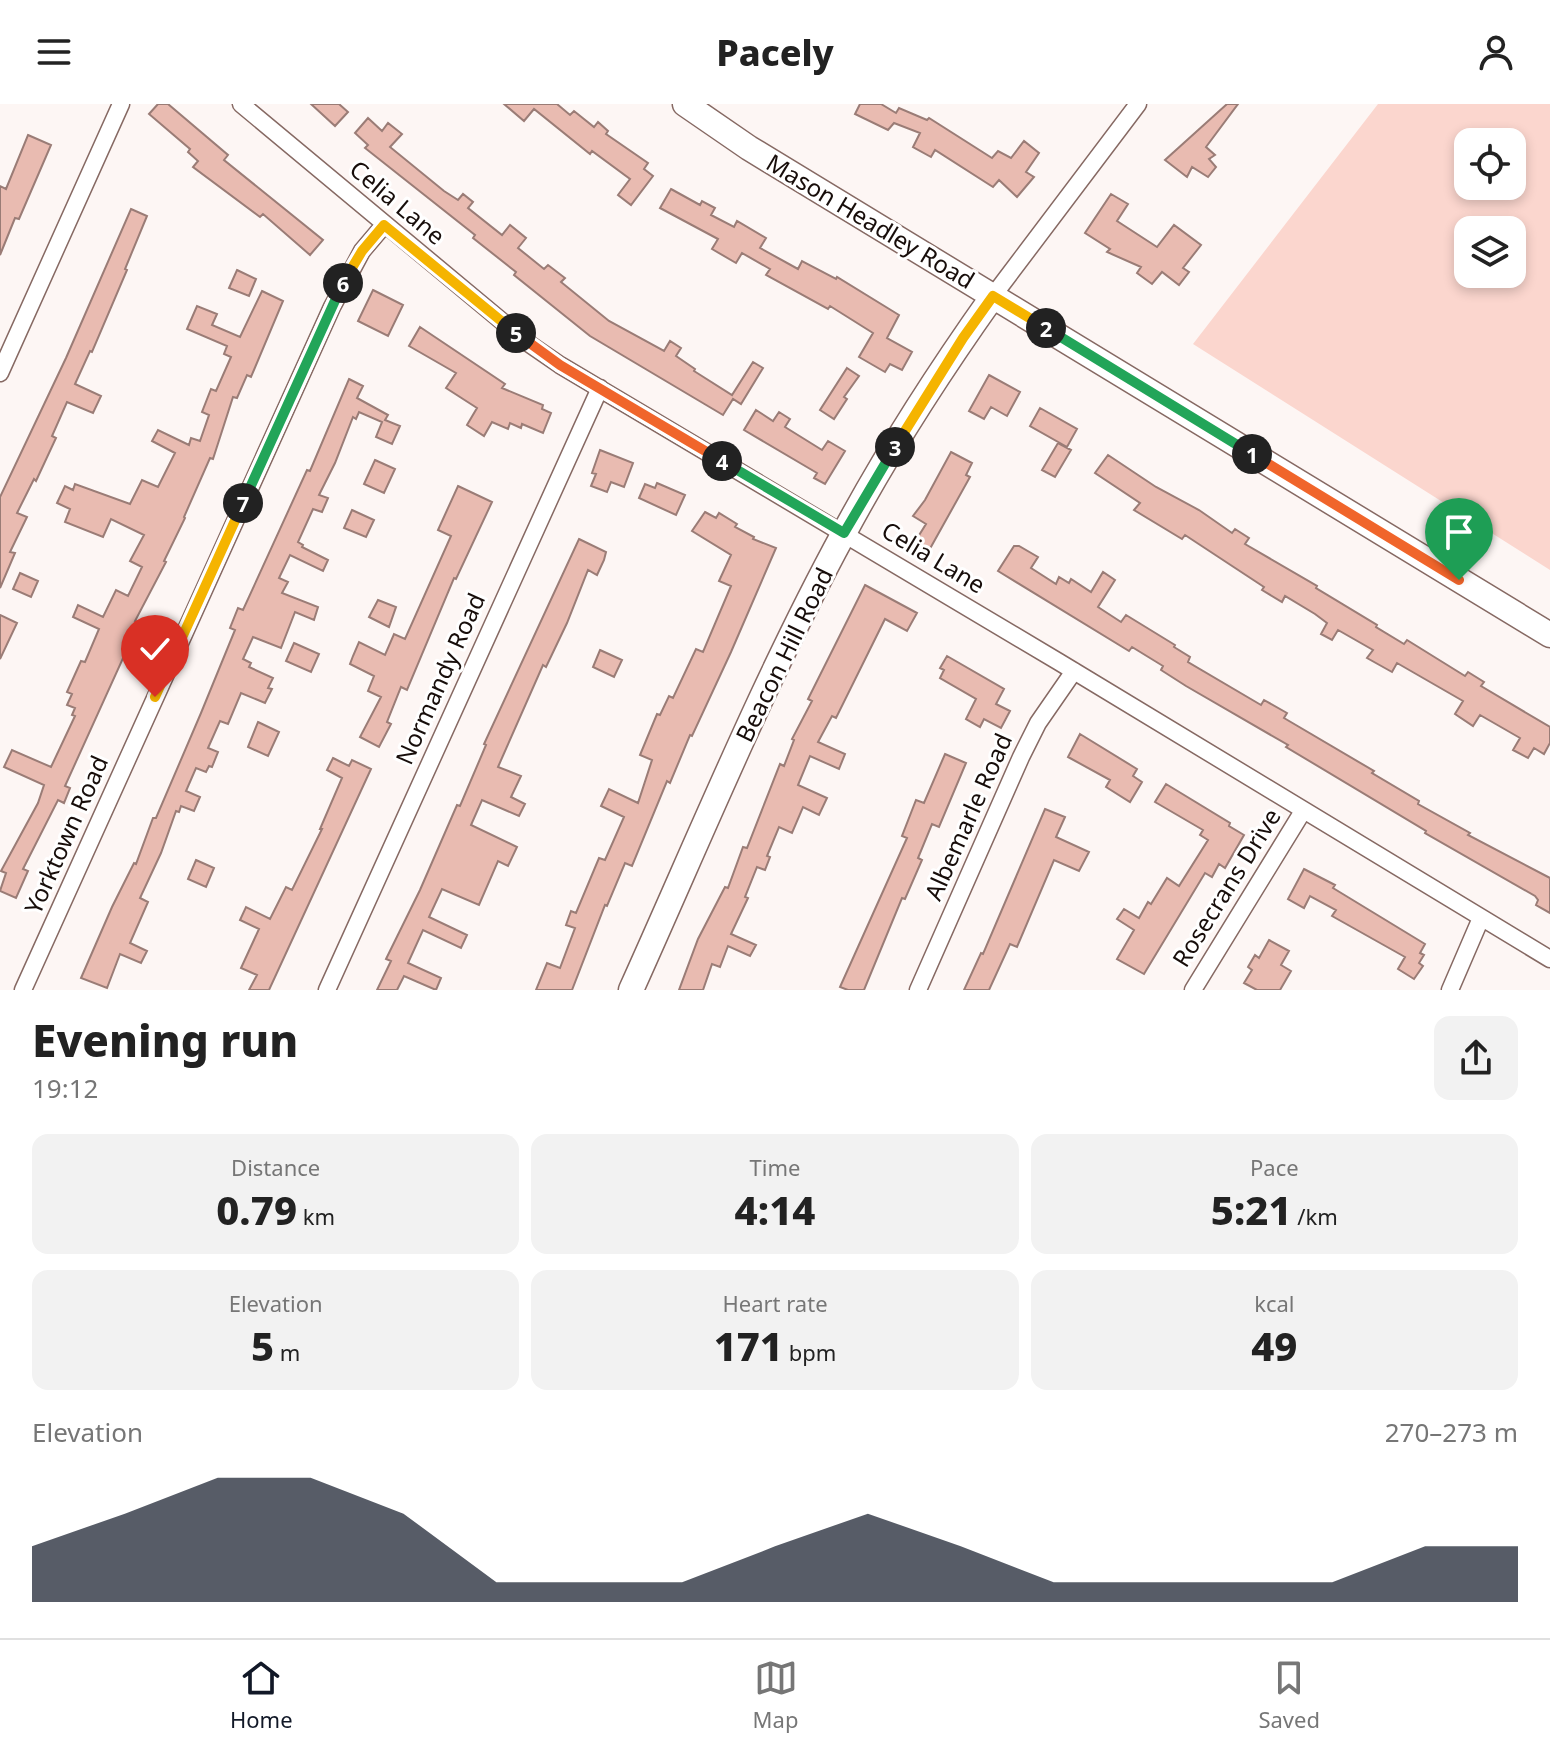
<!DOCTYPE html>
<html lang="en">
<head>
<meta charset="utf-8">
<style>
	body { margin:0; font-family:"Noto Sans",sans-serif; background:#f2f2f2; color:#222; height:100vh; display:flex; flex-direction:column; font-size:30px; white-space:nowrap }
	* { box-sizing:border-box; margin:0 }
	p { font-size:26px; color:#767676 }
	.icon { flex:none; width:44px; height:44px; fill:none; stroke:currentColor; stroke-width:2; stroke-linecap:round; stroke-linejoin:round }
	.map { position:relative; height:886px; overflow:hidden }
	.panel { display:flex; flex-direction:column; background:#fff; flex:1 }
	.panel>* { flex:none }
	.tools { position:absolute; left:1454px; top:24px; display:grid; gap:16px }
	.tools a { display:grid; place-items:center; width:72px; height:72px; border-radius:16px; background:#fff; box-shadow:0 4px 12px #0003; font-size:40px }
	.pin { position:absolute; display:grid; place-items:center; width:68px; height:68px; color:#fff; margin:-82px -34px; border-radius:50% 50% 50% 0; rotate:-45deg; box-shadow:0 0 8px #0007 }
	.pin .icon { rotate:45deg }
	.km { position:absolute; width:40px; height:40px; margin:-20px; border-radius:50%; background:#222; color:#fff; font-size:22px; line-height:40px; text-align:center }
	.round { display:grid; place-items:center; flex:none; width:84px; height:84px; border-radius:16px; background:#f2f2f2 }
	.head { display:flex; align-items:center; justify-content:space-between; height:136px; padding:0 32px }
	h1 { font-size:44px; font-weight:800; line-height:60px }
	.figures { display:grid; grid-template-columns:repeat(3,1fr); gap:12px; height:136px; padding:8px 32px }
	.figures div { display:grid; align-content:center; border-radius:16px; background:#f2f2f2; text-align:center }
	.figures b { font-size:40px; font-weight:800 }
	.figures small { font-size:22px; font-weight:400 }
	.figures p { font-size:22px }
	.chart { height:224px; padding:16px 32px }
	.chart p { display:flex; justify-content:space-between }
	.chart svg { width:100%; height:144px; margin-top:8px; fill:#111827; opacity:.7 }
	header { display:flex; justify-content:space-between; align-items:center; height:104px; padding:0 32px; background:#fff; font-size:36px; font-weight:800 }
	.dock { display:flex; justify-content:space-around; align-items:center; height:112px; border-top:2px solid #e0e0e0; background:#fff; font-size:22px; color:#767676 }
	.dock a { display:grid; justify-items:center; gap:4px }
	.dock .selected { color:#111827 }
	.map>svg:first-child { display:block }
</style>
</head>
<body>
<header><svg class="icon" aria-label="menu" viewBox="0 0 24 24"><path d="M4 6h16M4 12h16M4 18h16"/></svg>Pacely<svg class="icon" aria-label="person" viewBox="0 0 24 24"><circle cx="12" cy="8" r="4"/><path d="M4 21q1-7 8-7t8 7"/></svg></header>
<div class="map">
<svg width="1550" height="886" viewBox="0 0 1550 886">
	<rect width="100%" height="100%" fill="#fdf6f4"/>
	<path fill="#fbd6ce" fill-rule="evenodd" d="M1378,0H1550V466L1193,240ZM1468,38H1512V82H1468ZM1468,126H1512V170H1468Z"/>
	<path fill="#e9bbb1" stroke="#9a7c76" stroke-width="2" d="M158,0H168L228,51L224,56L323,136L310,151L263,110L260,113L193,63L198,57L188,48L190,45L149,10Z
		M311,0H339L348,8L335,22Z
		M504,0H557L570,11L574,7L594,23L598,18L608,27L606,30L648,59L644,65L653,72L631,101L618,91L630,75L592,47L590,50L534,5L524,17Z
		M860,0H881L896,9L899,4L927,16L929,14L992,54L998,47L1011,54L1024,37L1039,49L1026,68L1034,73L1017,93L999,76L993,83L935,46L931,53L913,43L920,29L894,19L888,26L855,10Z
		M1227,0H1238L1206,43L1215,51L1209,55L1216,63L1208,73L1192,63L1187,73L1165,56Z
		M368,14L382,27L388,19L402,30L390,43L444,87L458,96L463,90L473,98L468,104L502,131L510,121L526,134L518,144L544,165L548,161L565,174L561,178L609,217L664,247L670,237L681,244L676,252L695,265L694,267L732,291L753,258L763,264L741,300L733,295L723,311L590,232L514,171L516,168L473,134L475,131L365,44L368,41L355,29Z
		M28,31L51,41L19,115L15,114L0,151V82L6,85Z
		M671,85L700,101L702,97L715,104L711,111L734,123L737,117L766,134L760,144L798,165L802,157L836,175L837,173L899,211L887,234L912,248L902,266L890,260L885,268L859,253L873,229L830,202L828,205L766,171L770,165L742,149L736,159L712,145L718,135L660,104Z
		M1111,90L1128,100L1117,117L1157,143L1174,121L1201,141L1183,164L1189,168L1179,181L1162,168L1152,180L1137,169L1141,163L1107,148L1110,145L1085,129Z
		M131,105L147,112L125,165L127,166L92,248L90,247L75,280L101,292L93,309L67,298L52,332L56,334L36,377L34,375L17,409L27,413L10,448L15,449L0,484V393L66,254Z
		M237,166L256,175L249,192L229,184Z
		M373,186L403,201L388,232L358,217Z
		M262,187L283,197L251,273L247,271L237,294L233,293L213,355L210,354L184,413L185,414L164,457L166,458L135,517L139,519L65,682L70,684L64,699L58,696L23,765L28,767L16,794L0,787L6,769L1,767L38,699L44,681L4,663L12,646L51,663L75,612L72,611L75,604L67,601L72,590L67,588L81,557L85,558L99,525L73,513L78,501L103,513L116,486L128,492L142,463L130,457L144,431L111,415L103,433L65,418L70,405L57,399L65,382L73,386L75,380L130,400L142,376L158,383L175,349L152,337L158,326L189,341L191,334L200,337L209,311L202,308L211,285L216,287L231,253L224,250L227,242L187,225L197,202L217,210L212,221L240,233Z
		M420,223L505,280L502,284L543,301L542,305L551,309L543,329L522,320L521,324L510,319L508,325L492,318L484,332L467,321L477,304L446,284L456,269L409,242Z
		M847,264L859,272L844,293L847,295L834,315L820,306Z
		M989,271L1020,288L1007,312L991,303L984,315L969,307Z
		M349,275L363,282L357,294L388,311L385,316L400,322L392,340L376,333L382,318L359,308L356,315L353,313L335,359L319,391L328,394L322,408L313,405L298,438L303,441L302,443L328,456L323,467L290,451L279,474L288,478L282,489L318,503L314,516L295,508L281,544L253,533L243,555L251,559L249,563L273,574L268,584L272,585L265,599L241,589L228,620L220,617L208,644L218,648L212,663L209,662L206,668L196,664L186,687L200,693L194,707L181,702L179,708L176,707L161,749L140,794L148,798L130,839L147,847L141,859L120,850L107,884L81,874L112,803L134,759L136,760L153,714H156L201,609L235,526L230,524L238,504L243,506L307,366L310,367Z
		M1040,304L1077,325L1067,343L1030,322Z
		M756,306L773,317L779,308L790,315L785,323L822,346L828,337L845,347L825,380L814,374L817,369L744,326Z
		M1058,339L1071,346L1055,373L1042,366Z
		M600,346L633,359L624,383L611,378L607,388L591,382L596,370L592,369Z
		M951,348L972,359L966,371L970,373L927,450L913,441L926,420L913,412L925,396Z
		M1108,351L1156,383L1199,406L1232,429L1235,425L1249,434L1245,440L1317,482L1316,484L1377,521L1376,523L1404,540L1407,536L1465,572L1468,568L1484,578L1481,582L1550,623V639L1544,650L1534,644L1528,654L1513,646L1520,634L1480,611L1473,622L1455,610L1463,597L1397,559L1392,568L1367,554L1373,546L1338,526L1332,536L1321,530L1327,519L1315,510L1285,492L1282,498L1262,486L1264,483L1185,431L1182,435L1134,406L1140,399L1095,369Z
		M375,356L395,365L384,389L364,380Z
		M657,379L685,391L676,411L639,394L645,380L655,384Z
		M458,382L492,398L456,475L454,474L407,586L401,583L387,618L391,620L379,643L360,633L381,593L368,587L374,572L350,560L353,552L359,538L385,551L394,530L405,535L451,432L438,426Z
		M352,406L374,416L366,433L344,424Z
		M705,408L716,414L719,409L737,420L735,423L754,433L753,435L776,444L731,548L692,632L690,631L670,679L667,677L632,762L625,759L607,802L605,801L572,886H536L547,859L560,864L575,824L566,821L571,807L576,809L599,754L605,756L624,713L601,702L609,685L638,699L652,656L640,651L657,610L660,611L669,592L673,594L696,545L703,548L731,482L719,477L731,451L692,427Z
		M579,435L606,448L604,456L597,471L588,466L567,519L546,563L543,561L498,663L521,672L511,693L525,700L519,712L482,696L471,721L517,743L508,762L498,757L479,801L442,785L429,813L467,831L461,844L423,826L408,859L441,874L436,886L404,872L397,886H377L391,857L386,855L420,786L457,701L460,702L486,641L484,640Z
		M1014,442H1019L1038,453L1031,464L1056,480L1059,473L1069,479L1071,475L1091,488L1103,468L1115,476L1098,503L1121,518L1126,511L1175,541L1174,543L1190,553L1188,558L1261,601L1264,596L1287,609L1284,614L1374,667L1372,669L1419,697L1418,700L1470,729L1468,731L1550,774V809L1536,801L1538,796L1535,792L1425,729L1426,727L1286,643L1288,641L1186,582L1161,566L1163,562L1132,543L1129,547L998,467Z
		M20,469L38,477L31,493L13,485Z
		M865,481L917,509L907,527L885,515L836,614L832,612L818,638L845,650L839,665L810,652L798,681L827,694L819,711L803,703L792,729L779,723L767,752L770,753L765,766L757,763L745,793L748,794L731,830L756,841L750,852L728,842L720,863L712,860L703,886H679L698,835L725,783L728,784L743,743L747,744L780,660L784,662L794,636L792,635L812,597L808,595Z
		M378,496L396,503L389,523L369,513Z
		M0,511L17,519L0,555Z
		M294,539L319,550L311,568L286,557Z
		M600,546L622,556L614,573L593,563Z
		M947,552L1004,585L996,600L1010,607L1001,624L984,615L980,623L966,615L976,595L940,574L944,566L940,564Z
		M258,618L279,628L268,652L248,643Z
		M1080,630L1137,665L1133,672L1142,678L1130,698L1106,683L1110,676L1068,653Z
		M945,650L966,659L939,723L932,720L918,754L922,756L905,795L902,794L864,886H848L840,883L907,734L902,732L916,696L924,699Z
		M333,654L349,662L352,656L371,665L269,886H249L257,871L241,864L259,825L240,816L246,803L270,815L286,783L292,786L322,725H320L342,674L327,666Z
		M1166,680L1230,719L1229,722L1244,731L1225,764L1219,760L1212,773L1205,769L1144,870L1117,855L1134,826L1117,815L1124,805L1139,814L1148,798L1151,800L1167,774L1179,782L1208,736L1200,731L1203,726L1155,698Z
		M1045,705L1065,713L1056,733L1089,748L1079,767L1054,756L1017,843L1010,840L989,886H964L981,849L983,850Z
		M196,756L214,764L206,783L188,775Z
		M1304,765L1335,781L1333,784L1425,840L1420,849L1424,851L1419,859L1423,862L1414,875L1398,865L1405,853L1332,812L1336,806L1310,792L1304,804L1288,795Z
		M1269,836L1289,847L1281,861L1291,867L1280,886H1257L1244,879L1252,866L1248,863L1255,851L1259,854Z"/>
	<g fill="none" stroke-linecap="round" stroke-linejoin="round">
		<defs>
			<path id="street" d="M241,0L528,239L560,261L1059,558L1550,855
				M993,192L1138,0
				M0,269L121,0
				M23,886L332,203L362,147L384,121
				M327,886L600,284
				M918,886L1021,653L1038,619L1074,567
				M1193,886L1303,707
				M1450,886L1481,814"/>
			<path id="secondary" d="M685,0L749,44L1550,531
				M631,886C700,733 764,576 844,429C888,347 939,268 993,192"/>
		</defs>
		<use href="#street" stroke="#866963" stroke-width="19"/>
		<use href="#secondary" stroke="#866963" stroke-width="27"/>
		<use href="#street" stroke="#fff" stroke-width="16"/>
		<use href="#secondary" stroke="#fff" stroke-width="24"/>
	</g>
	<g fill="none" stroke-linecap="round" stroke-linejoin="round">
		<defs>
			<path id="split-1" d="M1252,350L1459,476"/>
			<path id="split-2" d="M1046,224L1252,350"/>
			<path id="split-3" d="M895,343L963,234L993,192L1046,224"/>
			<path id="split-4" d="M722,357L844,429L895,343"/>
			<path id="split-5" d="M516,229L560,261L722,357"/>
			<path id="split-6" d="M343,179L362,147L384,121L516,229"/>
			<path id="split-7" d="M243,399L343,179"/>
			<path id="split-8" d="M155,593L243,399"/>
		</defs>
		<use href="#split-1" stroke="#fff" stroke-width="16"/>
		<use href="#split-2" stroke="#fff" stroke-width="16"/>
		<use href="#split-3" stroke="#fff" stroke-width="16"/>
		<use href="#split-4" stroke="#fff" stroke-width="16"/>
		<use href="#split-5" stroke="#fff" stroke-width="16"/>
		<use href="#split-6" stroke="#fff" stroke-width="16"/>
		<use href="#split-7" stroke="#fff" stroke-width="16"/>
		<use href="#split-8" stroke="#fff" stroke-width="16"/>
		<use href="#split-1" stroke="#f0652b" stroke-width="10"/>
		<use href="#split-2" stroke="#22a559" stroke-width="10"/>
		<use href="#split-3" stroke="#f5b400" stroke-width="10"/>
		<use href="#split-4" stroke="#22a559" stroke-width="10"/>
		<use href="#split-5" stroke="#f0652b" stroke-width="10"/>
		<use href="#split-6" stroke="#f5b400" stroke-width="10"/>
		<use href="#split-7" stroke="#22a559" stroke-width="10"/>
		<use href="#split-8" stroke="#f5b400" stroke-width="10"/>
	</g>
	<g text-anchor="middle" stroke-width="6" stroke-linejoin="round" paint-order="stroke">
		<g font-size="24" fill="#170d0a" stroke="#fff">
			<text transform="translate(397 99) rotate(40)" y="8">Celia Lane</text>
			<text transform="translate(870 118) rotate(31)" y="8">Mason Headley Road</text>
			<text transform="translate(933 454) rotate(31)" y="8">Celia Lane</text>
			<text transform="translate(785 551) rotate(-64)" y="8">Beacon Hill Road</text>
			<text transform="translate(441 575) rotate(-66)" y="8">Normandy Road</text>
			<text transform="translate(969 713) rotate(-66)" y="8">Albemarle Road</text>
			<text transform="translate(67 731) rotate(-66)" y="8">Yorktown Road</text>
			<text transform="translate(1227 784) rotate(-58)" y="8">Rosecrans Drive</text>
		</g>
	</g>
</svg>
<div class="tools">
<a><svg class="icon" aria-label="locate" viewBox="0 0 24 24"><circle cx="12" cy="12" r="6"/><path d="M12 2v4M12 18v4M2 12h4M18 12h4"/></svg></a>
<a><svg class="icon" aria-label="layers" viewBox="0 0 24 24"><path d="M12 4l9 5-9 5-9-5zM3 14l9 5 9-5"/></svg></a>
</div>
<div class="pin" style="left:1459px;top:476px;background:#1e9e55"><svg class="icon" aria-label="arrive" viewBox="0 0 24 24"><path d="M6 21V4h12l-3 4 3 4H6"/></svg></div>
<div class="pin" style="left:155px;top:593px;background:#d93025"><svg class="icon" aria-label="check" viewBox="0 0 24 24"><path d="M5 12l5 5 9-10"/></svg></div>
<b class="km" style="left:1252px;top:350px">1</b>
<b class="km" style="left:1046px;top:224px">2</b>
<b class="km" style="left:895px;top:343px">3</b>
<b class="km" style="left:722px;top:357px">4</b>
<b class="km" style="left:516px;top:229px">5</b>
<b class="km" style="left:343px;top:179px">6</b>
<b class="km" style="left:243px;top:399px">7</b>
</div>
<section class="panel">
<div class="head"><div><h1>Evening run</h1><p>19:12</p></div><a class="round"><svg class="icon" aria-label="share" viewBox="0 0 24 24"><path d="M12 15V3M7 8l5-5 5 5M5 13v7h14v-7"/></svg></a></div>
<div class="figures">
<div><p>Distance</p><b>0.79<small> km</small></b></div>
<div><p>Time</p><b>4:14</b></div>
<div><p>Pace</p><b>5:21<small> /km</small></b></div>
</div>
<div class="figures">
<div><p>Elevation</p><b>5<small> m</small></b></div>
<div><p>Heart rate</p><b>171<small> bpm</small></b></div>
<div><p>kcal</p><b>49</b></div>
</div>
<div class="chart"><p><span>Elevation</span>270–273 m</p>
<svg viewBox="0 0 160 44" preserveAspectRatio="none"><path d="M0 44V27L10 17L20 6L30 6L40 17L50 38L60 38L70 38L80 27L90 17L100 27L110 38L120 38L130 38L140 38L150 27L160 27V44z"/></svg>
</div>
</section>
<nav class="dock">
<a class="selected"><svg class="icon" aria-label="home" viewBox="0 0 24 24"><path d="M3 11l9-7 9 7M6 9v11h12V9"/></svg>Home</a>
<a><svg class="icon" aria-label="map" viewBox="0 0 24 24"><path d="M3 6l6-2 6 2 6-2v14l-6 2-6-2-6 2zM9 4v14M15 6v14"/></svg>Map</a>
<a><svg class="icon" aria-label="saved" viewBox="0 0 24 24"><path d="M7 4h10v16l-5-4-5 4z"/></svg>Saved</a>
</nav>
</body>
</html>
